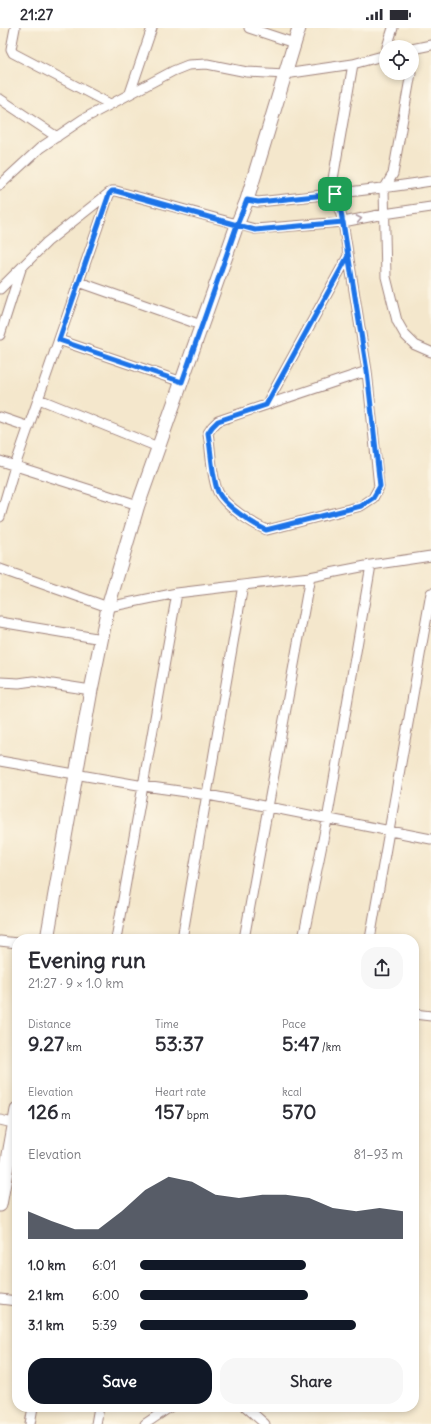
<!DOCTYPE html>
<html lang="en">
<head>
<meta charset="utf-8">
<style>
	body { margin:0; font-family:Delius,sans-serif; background:#f7f7f7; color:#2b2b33; height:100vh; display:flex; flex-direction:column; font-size:15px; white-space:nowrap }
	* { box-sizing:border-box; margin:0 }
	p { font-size:13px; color:#7c7c81 }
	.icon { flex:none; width:22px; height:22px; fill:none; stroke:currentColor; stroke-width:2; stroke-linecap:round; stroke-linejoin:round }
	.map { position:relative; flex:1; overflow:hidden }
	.panel { position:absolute; left:12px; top:906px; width:407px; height:478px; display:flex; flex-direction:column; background:#fff; border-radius:16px; box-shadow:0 2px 6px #0003 }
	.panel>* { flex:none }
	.controls { position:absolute; left:379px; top:12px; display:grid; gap:8px }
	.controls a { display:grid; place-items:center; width:40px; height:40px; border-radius:50%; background:#fff; box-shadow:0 2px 6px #0003; font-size:20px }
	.pin { position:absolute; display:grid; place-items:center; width:34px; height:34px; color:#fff; margin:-17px; border-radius:8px; box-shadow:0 2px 6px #0006 }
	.round { display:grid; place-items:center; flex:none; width:42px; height:42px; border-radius:16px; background:#f7f7f7 }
	.overview { display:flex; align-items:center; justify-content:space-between; height:68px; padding:0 16px }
	h1 { font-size:22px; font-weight:700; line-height:30px }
	.figures { display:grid; grid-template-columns:repeat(3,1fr); gap:6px; height:68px; padding:4px 16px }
	.figures div { display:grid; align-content:center }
	.figures b { font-size:20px; font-weight:700 }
	.figures small { font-size:11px; font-weight:400 }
	.figures p { font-size:11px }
	.chart { height:112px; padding:8px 16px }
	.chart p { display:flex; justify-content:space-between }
	.chart svg { width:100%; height:72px; margin-top:4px; fill:#111827; opacity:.7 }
	.cta { display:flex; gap:8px; margin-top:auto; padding:8px 16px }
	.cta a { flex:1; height:46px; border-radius:16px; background:#111827; color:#fff; font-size:16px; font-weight:700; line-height:46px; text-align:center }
	.cta a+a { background:#f7f7f7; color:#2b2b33 }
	ul { padding:0 16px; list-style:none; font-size:13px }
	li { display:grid; grid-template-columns:64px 48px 1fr; align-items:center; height:30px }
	li i { height:10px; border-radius:5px; background:#111827 }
	.status { display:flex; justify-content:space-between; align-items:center; height:28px; padding:0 20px; background:#fff; direction:ltr }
	.status svg { height:11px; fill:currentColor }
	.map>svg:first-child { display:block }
</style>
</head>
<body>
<div class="status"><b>21:27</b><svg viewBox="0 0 49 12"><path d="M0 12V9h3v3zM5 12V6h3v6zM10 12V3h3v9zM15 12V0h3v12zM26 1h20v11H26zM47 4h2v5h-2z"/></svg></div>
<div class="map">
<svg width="431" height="1396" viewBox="0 0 431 1396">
	<rect width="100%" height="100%" fill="#fcf5e5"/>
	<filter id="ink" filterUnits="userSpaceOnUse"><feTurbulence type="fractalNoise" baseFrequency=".025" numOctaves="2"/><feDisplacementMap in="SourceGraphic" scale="8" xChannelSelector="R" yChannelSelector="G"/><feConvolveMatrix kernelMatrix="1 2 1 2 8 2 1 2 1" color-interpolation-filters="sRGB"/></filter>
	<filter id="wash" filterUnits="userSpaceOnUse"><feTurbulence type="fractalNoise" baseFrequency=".012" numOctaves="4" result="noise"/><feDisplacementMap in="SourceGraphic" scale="16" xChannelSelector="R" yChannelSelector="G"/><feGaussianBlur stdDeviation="0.9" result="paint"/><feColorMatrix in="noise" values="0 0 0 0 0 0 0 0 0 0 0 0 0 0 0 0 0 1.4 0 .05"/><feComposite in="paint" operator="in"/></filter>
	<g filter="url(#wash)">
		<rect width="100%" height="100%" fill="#f4e7cc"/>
	</g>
	<g filter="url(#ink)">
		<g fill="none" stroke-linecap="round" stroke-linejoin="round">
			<defs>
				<path id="street" d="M15,0L11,21L13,25L110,76
					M249,0L294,15
					M387,19L393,0
					M412,21L431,17
					M353,36L333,151L335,166L343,194L367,343L379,459L373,470L361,478L267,502C253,496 225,478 218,464C211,449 211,422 208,405L212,399L218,393L367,343
					M412,37L415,21
					M411,45L393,146L384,161L386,249L397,293L405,307L415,317L431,324
					M130,65L152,0
					M0,71L57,109
					M0,157L40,120L83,91L173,43L188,37L207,36L247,44L285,46L353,36L386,27
					M247,172L258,174C316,168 374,162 431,153
					M79,254L201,297
					M0,261L47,214L109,165
					M0,307L21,241
					M59,312L182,354
					M39,371L158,419
					M266,377L348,228
					M0,389L29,399
					M0,433L138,477
					M0,489L15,438L109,167L112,163H116L255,201L343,194L384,186L431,179
					M0,541L108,579L177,565L310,549L371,537L431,528
					M0,594L102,611
					M0,654L19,655L33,653L91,662
					M0,733L144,758L208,767L431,811
					M116,911L177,565
					M182,911L243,557
					M244,911L310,549
					M303,911L327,792L371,537
					M370,911L431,565
					M0,913L17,915
					M414,986L431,988
					M0,1092L17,1096
					M0,1271L17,1273
					M246,1379L265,1396
					M30,1396L33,1379
					M96,1396L99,1379
					M145,1396L170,1379"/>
				<path id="secondary" d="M47,911L91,662L108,579L138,477L237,197L247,172L299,0
					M0,1177L17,1082"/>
			</defs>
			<use href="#street" stroke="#9f837c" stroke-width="11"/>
			<use href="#secondary" stroke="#9f837c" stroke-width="15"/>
			<use href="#street" stroke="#fff" stroke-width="9"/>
			<use href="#secondary" stroke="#fff" stroke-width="13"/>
		</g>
		<defs><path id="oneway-chevron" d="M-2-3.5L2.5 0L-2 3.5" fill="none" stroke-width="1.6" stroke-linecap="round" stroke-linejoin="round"/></defs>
		<use stroke="#ae9aa0" href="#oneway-chevron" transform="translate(359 191) rotate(-11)"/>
	</g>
	<g fill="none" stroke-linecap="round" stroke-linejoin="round" filter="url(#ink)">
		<defs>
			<path id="route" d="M335,166L258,174L247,172L237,197L116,163H112L109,166L59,312L182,354L237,197L255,202L343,194L367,343L380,458L373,470L361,478L266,502C253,496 225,478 218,464C212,449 211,422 208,405L212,399L218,393L266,377L348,228L341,184L335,166"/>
		</defs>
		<use href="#route" stroke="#fff" stroke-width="8"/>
		<use href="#route" stroke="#1a73e8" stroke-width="5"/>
	</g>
</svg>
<div class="controls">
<a><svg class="icon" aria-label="locate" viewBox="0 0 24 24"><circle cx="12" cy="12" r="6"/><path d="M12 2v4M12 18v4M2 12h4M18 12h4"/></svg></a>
</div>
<div class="pin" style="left:335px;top:166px;background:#1e9e55"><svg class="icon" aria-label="arrive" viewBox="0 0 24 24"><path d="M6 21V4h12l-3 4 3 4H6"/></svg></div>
<section class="panel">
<div class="overview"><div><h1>Evening run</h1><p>21:27 · 9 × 1.0 km</p></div><a class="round"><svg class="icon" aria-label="share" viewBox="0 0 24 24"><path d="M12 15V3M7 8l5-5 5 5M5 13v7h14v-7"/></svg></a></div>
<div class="figures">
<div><p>Distance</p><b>9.27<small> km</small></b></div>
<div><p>Time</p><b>53:37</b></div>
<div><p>Pace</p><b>5:47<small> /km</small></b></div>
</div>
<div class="figures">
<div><p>Elevation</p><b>126<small> m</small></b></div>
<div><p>Heart rate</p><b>157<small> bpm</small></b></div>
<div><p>kcal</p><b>570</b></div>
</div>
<div class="chart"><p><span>Elevation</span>81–93 m</p>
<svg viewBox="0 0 160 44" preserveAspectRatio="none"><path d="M0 44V27L10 33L20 38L30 38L40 27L50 14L60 6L70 9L80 17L90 19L100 17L110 17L120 19L130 25L140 27L150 25L160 27V44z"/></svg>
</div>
<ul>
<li><b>1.0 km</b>6:01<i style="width:63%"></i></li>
<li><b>2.1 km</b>6:00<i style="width:64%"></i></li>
<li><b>3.1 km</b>5:39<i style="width:82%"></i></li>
</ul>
<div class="cta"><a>Save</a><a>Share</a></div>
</section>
</div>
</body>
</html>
